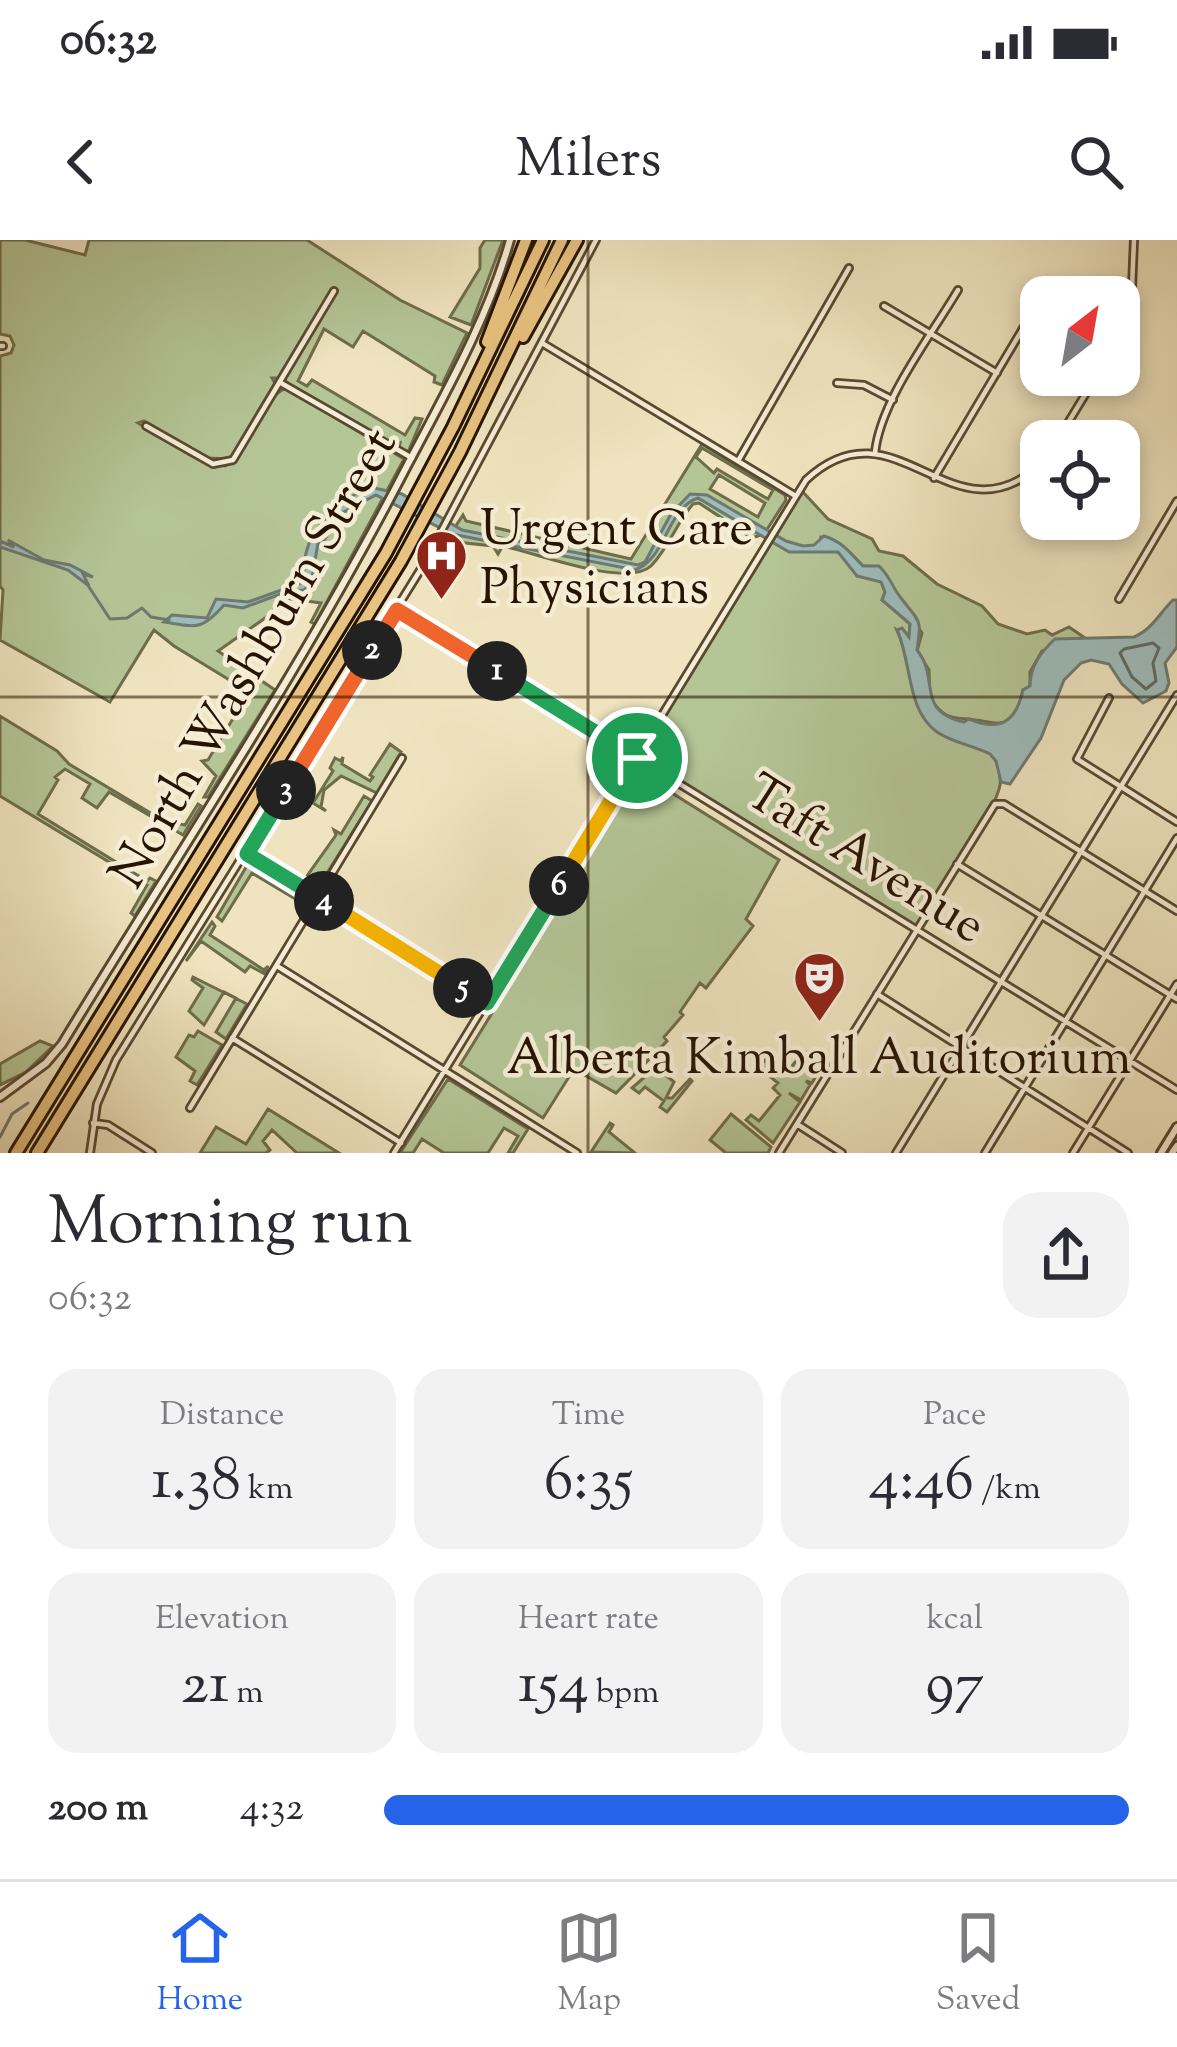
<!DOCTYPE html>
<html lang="en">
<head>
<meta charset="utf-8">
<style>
	body { margin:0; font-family:"Sorts Mill Goudy",serif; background:#f2f2f3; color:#2b2b33; height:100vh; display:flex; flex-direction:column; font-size:45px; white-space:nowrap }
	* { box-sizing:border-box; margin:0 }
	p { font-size:39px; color:#7c7c81 }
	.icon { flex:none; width:66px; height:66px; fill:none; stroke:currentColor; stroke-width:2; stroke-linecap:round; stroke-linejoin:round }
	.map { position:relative; height:913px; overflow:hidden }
	.details { display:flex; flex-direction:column; background:#fff; flex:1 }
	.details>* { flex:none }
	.needle { width:78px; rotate:31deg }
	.buttons { position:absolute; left:1020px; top:36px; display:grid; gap:24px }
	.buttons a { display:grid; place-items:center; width:120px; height:120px; border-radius:24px; background:#fff; box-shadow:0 6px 18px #0003; font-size:60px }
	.pin { position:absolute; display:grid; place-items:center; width:102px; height:102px; color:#fff; margin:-51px; border:6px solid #fff; border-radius:50%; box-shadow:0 3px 12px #0007 }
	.km { position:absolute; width:60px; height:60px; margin:-30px; border-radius:50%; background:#222; color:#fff; font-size:33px; line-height:60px; text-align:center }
	.round { display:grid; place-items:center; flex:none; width:126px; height:126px; border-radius:36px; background:#f2f2f3 }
	.overview { display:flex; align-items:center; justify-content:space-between; height:204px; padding:0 48px }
	h1 { font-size:66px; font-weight:600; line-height:90px }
	.stats { display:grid; grid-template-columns:repeat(3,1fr); gap:18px; height:204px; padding:12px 48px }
	.stats div { display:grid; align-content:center; border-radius:30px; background:#f2f2f3; text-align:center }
	.stats b { font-size:60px; font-weight:600 }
	.stats small { font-size:33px; font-weight:400 }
	.stats p { font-size:33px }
	ul { padding:0 48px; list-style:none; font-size:39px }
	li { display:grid; grid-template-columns:192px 144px 1fr; align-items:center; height:90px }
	li i { height:30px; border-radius:15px; background:#2563eb }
	.status { display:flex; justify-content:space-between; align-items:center; height:84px; padding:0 60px; background:#fff; direction:ltr }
	.status svg { height:33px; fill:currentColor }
	header { display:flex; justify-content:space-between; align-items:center; height:156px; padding:0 48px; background:#fff; font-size:54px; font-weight:600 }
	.dock { display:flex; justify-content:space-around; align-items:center; height:168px; border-top:3px solid #e1e1e2; background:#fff; font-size:33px; color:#7c7c81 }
	.dock a { display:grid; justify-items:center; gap:6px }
	.dock .on { color:#2563eb }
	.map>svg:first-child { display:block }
</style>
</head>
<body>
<div class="status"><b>06:32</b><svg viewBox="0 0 49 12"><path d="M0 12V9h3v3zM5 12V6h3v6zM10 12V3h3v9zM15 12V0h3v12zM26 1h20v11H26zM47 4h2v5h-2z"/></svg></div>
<header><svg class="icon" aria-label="back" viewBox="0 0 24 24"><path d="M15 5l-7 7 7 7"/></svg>Milers<svg class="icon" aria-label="search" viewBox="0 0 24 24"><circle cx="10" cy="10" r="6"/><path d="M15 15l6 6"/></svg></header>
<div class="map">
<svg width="1177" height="913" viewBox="0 0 1177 913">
	<rect width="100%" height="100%" fill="#efe4bf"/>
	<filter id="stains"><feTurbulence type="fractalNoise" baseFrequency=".00167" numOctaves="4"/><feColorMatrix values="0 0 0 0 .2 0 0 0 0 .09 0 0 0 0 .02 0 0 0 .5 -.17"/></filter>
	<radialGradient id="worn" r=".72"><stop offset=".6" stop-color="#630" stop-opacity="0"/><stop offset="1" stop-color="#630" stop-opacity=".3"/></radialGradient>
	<path fill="#b4c596" stroke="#6e6c4b" stroke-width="3" fill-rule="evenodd" d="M0,0H25L85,15L89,0H307L400,60L467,93L442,145L434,142L435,136L363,91L353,107L324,89L298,141L307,146L312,140L405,195L415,178L422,179L408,212L399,208L400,203L395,205L286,142L285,137L308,89L279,138H272L276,145L230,219L208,218L144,181L138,183L192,216L225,226C255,211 255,161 286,148L404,219L315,384L311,382L321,363L284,358L268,376L218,411L275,450L208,557H204L216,536L202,521L208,520L249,452L174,406L154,390L110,462L0,400L3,350L0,346V116L11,113L14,105L10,96L0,94Z
		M485,0H503L471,85L450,77L480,28V8Z
		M702,204L785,255L786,260L764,294L752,298L699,263L693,264C677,282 668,309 651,326C627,348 539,314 507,307H502L498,314L493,306L446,301L463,275L466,281L631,319ZM702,208L773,250L768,259L717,229L714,233L696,217ZM719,235L765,263L758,277L710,249Z
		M802,251L828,279L872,299L879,311L903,316L937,344L982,366L998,384L1027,394L1045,390L1052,395L1069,387L1088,400L1042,411L1030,432V446L1023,450C1013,495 1002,482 967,479C950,478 943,477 930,458L929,430L917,411L922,393L878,327L863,326C851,314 839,298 821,297L820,303L843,315L857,336L881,341L885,352L882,360L910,383L909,397L897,390C911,419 907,450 925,476C943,503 978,496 994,518C999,524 1001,538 1000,545C994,577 935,658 916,690L637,518L779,278L794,255Z
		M0,476L57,511L69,524L164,581L185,585L198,564L201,566L183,595L109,552L97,568L82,558L90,544L65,529L55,537L58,540L38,574L147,641L150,638L156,641L135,676L131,673L147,645L0,556Z
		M390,504L401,512L377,553L341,536L324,550L321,567L326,571L313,563L333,531L330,528L335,518L341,521L343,517L342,524L370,541L373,537L370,535Z
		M640,533L779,620L746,679L753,686L706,748L700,743L680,772L683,775L664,797L667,801L616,853L574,829L543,878L460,825Z
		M364,556L372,561L319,646L314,649L302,643L336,595L334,590L341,594Z
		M249,622L309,658L307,666L252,633L222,681L217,677Z
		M212,682L215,686L210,695L264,730L268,726L265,734L250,726L245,732L201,701L186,721Z
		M193,737L247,764L226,799L216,792L236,758L224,752L204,785L189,771L203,748L192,740Z
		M198,791L222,805L197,845L190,841L195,831L176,817L189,795L194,797Z
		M40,801L53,806L26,832L0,845V824Z
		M809,811L823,824L812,843L806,841L810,845L801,860L789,853L800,862L773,903L746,880L751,875L759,881L780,855L773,848L778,843L759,828L770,814L789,830L800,816Z
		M656,827L674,842L666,858H672L690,839L692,841L667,872L660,867L664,861L645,847L639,853L632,848Z
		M448,839L528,889L513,913H508L518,896L504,888L488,913H444L422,899L413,913H400Z
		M268,869L339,913H297L272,890L263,901L270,910L266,913H200L216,887L246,904Z
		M731,874L771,907L768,913H726L710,900Z
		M610,883L613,885L609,892L635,913L591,912Z"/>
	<path fill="#9dbcbb" stroke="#6e7970" stroke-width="3" d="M369,247L402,254L462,290L638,325L645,322L671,274L690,254L707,255L786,301L803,306L814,305L824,296C843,302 849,312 863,326H879C890,336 892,347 901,358C920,383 922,378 917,410C941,440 914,470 964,482L969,479C1000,492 1016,482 1023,450L1030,446C1030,426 1041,412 1055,399L1134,397C1153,389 1160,372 1173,360H1177V407L1165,423L1169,443L1166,451L1143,463L1122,444L1109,424L1091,420L1081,423L1064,440L1041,498L1010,544L1001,542L996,521L990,514C974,506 951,502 937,492C906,470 912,422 897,390L902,388L909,397L910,384L882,360L885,352L881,342L857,336L838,312H789L698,258C666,269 667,318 635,330L452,294L376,255L342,273L321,305L318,303L311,344L304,350L286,352L243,368L224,365C201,391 197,387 164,382L172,375L207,378L216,359L248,362L301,343C305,333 304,323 306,313C313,283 343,259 369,247Z
		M8,300L44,320L70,325L93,337L83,334L89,346L68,330L0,307V301L14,307Z"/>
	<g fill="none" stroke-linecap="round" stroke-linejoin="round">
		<path stroke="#62685e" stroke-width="3" d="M1153,403L1159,408L1153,423L1156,441L1146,449L1132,437L1120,413L1124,409Z"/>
		<path stroke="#6e7970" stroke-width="3" d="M87,344L110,379L127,378L142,368L151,377L169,380
			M0,897L12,874L28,863"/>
		<defs>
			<path id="minor" d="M884,66L997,133
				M1119,98L1131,71L1134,0
				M542,103L794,255
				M0,106H3
				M281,143L412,218
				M837,143L864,145L893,160
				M146,186L213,224L233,220L334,51
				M1057,201L1097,135
				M875,213C880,161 931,96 958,50
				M738,221L849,28
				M934,238L1041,58
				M1119,359L1177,261
				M397,370L1177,850
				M1109,458L1077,519L1177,582
				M247,614L487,763
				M957,624L1177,759
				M277,726L577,913
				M877,754L1128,913
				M232,798L401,903
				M190,868L402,518
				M93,883L108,885L152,913
				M797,884L842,913
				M90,913L97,864L116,820L424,324L596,0
				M394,913L806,240C896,156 952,306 1041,224
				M779,913L995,564H1004L1177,671
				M896,913L1177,455
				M985,913L1177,598
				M1073,913L1177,744"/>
			<path id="tertiary" d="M0,857L46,823L62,804C179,612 305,424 408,224C446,152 488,78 510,0
				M1161,913L1177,887
				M1172,913L1177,906"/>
			<path id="motorway" d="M523,97L577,0
				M487,102L526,0
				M16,913L386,313L453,187L543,0
				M37,913L401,321L460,212L562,0"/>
		</defs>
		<use href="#minor" stroke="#594830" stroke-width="10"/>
		<use href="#tertiary" stroke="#594830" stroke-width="12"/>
		<use href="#motorway" stroke="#271400" stroke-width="16"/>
		<use href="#minor" stroke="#f5edd5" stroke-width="4.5"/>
		<use href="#tertiary" stroke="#f5edd5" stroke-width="6"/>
		<use href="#motorway" stroke="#e8c280" stroke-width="10"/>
	</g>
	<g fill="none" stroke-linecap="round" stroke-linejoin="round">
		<defs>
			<path id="split-1" d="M497,431L637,518"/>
			<path id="split-2" d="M372,410L397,370L497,431"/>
			<path id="split-3" d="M286,550L372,410"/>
			<path id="split-4" d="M286,550L247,614L324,661"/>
			<path id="split-5" d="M324,661L463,748"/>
			<path id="split-6" d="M463,748L487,763L559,646"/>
			<path id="split-7" d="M559,646L637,518"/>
		</defs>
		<use href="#split-1" stroke="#fff" stroke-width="24"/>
		<use href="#split-2" stroke="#fff" stroke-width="24"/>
		<use href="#split-3" stroke="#fff" stroke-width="24"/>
		<use href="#split-4" stroke="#fff" stroke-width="24"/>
		<use href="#split-5" stroke="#fff" stroke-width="24"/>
		<use href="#split-6" stroke="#fff" stroke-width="24"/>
		<use href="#split-7" stroke="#fff" stroke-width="24"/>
		<use href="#split-1" stroke="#22a559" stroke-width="15"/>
		<use href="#split-2" stroke="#f0652b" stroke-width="15"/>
		<use href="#split-3" stroke="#f0652b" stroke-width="15"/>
		<use href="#split-4" stroke="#22a559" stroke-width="15"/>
		<use href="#split-5" stroke="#f5b400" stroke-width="15"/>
		<use href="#split-6" stroke="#22a559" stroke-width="15"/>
		<use href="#split-7" stroke="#f5b400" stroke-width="15"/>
	</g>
	<path fill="none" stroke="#271400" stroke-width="3" stroke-opacity="0.55" d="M588,0V913M0,457H1177"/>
	<defs>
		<symbol id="hospital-pin" viewBox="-11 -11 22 30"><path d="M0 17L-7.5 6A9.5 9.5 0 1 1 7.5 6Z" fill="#8f2418" stroke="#f5edd5"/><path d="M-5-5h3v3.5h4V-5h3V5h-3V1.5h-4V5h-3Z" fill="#fff"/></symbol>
		<symbol id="theatre-pin" viewBox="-11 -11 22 30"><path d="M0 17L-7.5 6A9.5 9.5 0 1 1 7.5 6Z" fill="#8f2418" stroke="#f5edd5"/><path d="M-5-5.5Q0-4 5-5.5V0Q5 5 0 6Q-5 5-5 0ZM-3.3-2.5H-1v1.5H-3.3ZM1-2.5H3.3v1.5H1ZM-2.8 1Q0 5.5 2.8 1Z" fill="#fff"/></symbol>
	</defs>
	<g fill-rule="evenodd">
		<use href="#hospital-pin" x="412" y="286" width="59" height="81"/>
		<use href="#theatre-pin" x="790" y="708" width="59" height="81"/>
	</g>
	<g text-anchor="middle" stroke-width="9" stroke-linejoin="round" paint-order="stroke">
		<g font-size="51" fill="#271400" stroke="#f5edd5" text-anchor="start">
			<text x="480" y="304">Urgent Care<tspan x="480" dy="59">Physicians</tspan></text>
			<text x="819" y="833" text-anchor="middle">Alberta Kimball Auditorium</text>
		</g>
		<g font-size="51" fill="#271400" stroke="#f5edd5">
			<text transform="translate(251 417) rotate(-60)" y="18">North Washburn Street</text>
			<text transform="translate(867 617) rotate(32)" y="18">Taft Avenue</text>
		</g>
	</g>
	<rect width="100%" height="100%" filter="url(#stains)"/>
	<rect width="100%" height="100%" fill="url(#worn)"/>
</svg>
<div class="buttons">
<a><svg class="needle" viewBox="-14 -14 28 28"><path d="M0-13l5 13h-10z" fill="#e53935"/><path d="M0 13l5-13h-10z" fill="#7c7c81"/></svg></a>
<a><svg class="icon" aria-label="locate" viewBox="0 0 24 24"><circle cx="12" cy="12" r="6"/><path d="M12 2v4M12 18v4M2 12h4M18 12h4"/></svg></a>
</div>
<div class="pin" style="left:637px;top:518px;background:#1e9e55"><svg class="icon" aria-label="arrive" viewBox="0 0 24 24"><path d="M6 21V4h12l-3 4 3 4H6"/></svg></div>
<b class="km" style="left:497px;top:431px">1</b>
<b class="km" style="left:372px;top:410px">2</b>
<b class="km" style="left:286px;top:550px">3</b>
<b class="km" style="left:324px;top:661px">4</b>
<b class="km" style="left:463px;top:748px">5</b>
<b class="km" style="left:559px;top:646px">6</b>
</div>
<section class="details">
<div class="overview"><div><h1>Morning run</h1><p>06:32</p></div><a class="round"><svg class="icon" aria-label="share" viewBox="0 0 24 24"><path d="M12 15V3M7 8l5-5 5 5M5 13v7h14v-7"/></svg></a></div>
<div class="stats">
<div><p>Distance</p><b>1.38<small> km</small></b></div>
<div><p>Time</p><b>6:35</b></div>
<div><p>Pace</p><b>4:46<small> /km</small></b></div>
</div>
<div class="stats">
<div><p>Elevation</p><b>21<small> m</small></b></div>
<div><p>Heart rate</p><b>154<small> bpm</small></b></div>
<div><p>kcal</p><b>97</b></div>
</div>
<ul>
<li><b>200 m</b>4:32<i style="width:100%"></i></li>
</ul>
</section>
<nav class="dock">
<a class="on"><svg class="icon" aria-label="home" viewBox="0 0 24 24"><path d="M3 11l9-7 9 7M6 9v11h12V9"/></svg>Home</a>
<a><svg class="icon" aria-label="map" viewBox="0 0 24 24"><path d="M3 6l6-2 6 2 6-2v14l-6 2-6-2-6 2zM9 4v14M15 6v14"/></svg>Map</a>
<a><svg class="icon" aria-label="saved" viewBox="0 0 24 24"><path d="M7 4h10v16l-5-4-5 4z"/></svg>Saved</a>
</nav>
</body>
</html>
